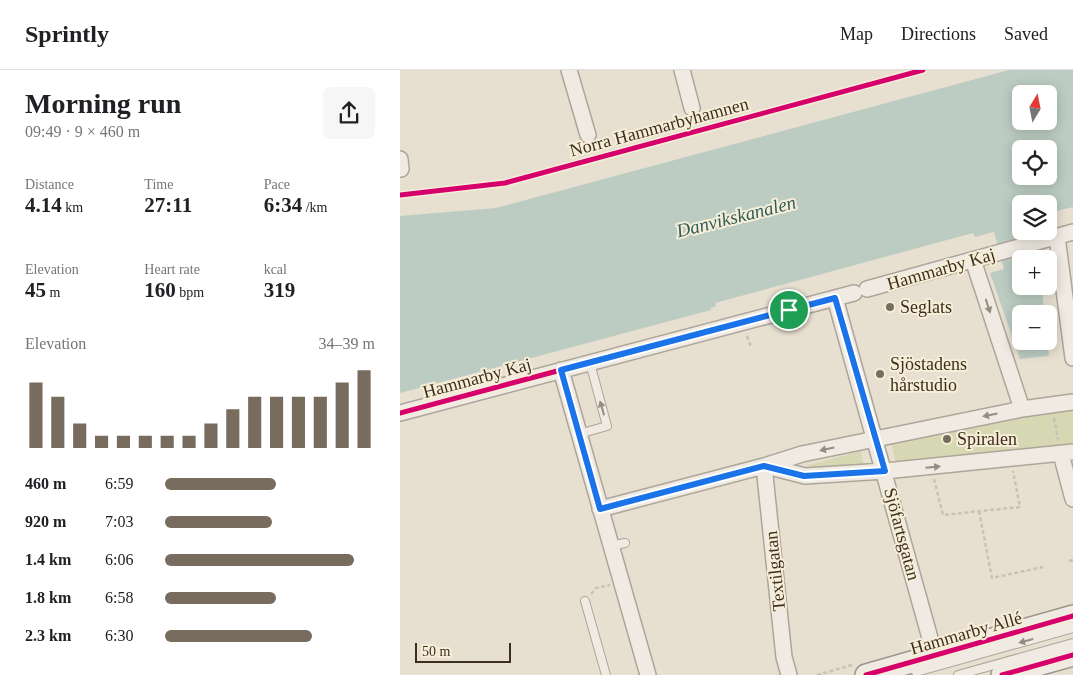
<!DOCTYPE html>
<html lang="en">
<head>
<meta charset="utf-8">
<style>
	body { margin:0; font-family:"Times New Roman",serif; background:#f6f6f6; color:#202124; height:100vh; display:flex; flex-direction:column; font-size:19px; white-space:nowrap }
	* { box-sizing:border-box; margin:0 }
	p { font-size:16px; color:#757577 }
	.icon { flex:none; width:28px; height:28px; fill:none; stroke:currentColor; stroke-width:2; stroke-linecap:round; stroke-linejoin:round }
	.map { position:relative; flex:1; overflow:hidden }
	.sheet { display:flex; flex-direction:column; background:#fff; width:400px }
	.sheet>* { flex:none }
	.needle { width:32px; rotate:10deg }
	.fabs { position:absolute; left:612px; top:15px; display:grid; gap:10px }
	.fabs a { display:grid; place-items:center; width:45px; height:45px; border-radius:8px; background:#fff; box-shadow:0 2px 12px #0003; font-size:25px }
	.scale { position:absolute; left:15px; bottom:12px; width:96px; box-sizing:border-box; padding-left:5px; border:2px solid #3d2e20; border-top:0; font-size:14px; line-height:18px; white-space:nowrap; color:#3d2e20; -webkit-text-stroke:4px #f7eed8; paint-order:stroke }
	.pin { position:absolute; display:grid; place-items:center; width:42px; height:42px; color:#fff; margin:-21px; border:2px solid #fff; border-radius:50%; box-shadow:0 1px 5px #0007 }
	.round { display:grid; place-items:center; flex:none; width:52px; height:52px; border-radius:8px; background:#f6f6f6 }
	.summary { display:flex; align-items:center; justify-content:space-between; height:85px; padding:0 25px }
	h1 { font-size:28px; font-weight:800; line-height:38px }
	.stats { display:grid; grid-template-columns:repeat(3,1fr); gap:8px; height:85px; padding:5px 25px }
	.stats div { display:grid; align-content:center }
	.stats b { font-size:21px; font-weight:800 }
	.stats small { font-size:14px; font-weight:400 }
	.stats p { font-size:14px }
	.chart { height:140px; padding:10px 25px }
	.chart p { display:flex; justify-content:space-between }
	.chart svg { width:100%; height:90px; margin-top:5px; stroke:#786c5e; stroke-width:6 }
	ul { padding:0 25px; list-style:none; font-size:16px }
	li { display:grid; grid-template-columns:80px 60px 1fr; align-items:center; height:38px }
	li i { height:12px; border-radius:6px; background:#786c5e }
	header { display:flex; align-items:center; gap:30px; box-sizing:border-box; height:70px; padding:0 25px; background:#fff; border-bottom:1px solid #e0e0e0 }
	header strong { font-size:24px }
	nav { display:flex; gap:28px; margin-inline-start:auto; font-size:18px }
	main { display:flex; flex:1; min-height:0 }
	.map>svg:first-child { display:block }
</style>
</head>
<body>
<header>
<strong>Sprintly</strong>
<nav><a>Map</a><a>Directions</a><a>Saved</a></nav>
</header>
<main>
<section class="sheet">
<div class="summary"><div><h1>Morning run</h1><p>09:49 · 9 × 460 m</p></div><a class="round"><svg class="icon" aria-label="share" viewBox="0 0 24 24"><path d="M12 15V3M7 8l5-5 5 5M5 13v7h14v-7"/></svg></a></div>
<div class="stats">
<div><p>Distance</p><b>4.14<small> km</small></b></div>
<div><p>Time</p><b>27:11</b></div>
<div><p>Pace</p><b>6:34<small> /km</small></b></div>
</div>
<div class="stats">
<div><p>Elevation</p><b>45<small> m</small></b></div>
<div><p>Heart rate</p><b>160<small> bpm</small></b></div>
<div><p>kcal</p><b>319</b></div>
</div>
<div class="chart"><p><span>Elevation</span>34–39 m</p>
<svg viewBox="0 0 160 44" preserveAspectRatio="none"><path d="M5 44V12M15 44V19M25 44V32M35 44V38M45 44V38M55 44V38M65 44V38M75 44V38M85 44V32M95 44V25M105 44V19M115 44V19M125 44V19M135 44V19M145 44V12M155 44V6"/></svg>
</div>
<ul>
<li><b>460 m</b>6:59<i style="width:53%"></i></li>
<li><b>920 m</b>7:03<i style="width:51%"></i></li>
<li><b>1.4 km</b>6:06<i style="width:90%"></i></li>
<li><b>1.8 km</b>6:58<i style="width:53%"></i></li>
<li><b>2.3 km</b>6:30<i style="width:70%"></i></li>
</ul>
</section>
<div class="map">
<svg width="673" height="605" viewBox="0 0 673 605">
	<rect width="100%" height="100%" fill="#e7e0d1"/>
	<path fill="#d6d7b3" d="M673,337V377L496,395L491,372L570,354Z
		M461,381L465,401L405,396Z"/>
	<path fill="#bcccc2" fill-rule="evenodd" d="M609,0H673V137L649,143V134H621V155L612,158L621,192V216H642L644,244H621V271H647L649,286L620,289L590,203L604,199L594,162L575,167L573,163L315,233L316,236L311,238V240L0,323V146L96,138ZM621,24H649V51H621ZM621,79H649V106H621Z"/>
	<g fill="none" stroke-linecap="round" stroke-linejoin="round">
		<defs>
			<path id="lane" d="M179,364L207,356L190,293
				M211,476L225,473
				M185,531L206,605
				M516,602L673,558
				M558,605L673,573"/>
			<path id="street" d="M169,0L188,65
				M282,0L292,38
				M0,89L1,99
				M657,167L673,288
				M573,190L622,339
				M467,219L673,162
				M435,228L535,586
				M161,300L248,605
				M0,343L454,223
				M661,384L673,429
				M364,396L384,587L389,605
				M366,396L405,406L485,401L673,382
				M200,439L364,396L402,384L622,339L673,332"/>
			<path id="secondary" d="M466,605L673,546
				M602,605L673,585"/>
		</defs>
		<use href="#lane" stroke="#ada599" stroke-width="10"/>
		<use href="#street" stroke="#ada599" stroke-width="18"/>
		<use href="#secondary" stroke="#9c958a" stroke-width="24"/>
		<path stroke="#c8c2b9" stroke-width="2.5" stroke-dasharray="4 2.5" stroke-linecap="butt" d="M347,266L351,277
			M654,348L658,370
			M534,409L543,445L620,437L613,401
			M579,441L592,508L643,497
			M669,491L673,490
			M191,524L196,518L210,515
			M417,605L452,595"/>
		<use href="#lane" stroke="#efebe3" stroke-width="8"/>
		<use href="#street" stroke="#efebe3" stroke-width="15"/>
		<use href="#secondary" stroke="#efebe3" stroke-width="21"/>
		<defs>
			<path id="cycleway" d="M0,125L105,113L523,0
				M0,343L161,300
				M466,605L673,546
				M602,605L673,585"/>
		</defs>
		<use href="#cycleway" stroke="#f7eed8" stroke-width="8"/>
		<use href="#cycleway" stroke="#d6006c" stroke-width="5"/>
	</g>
	<defs><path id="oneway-solid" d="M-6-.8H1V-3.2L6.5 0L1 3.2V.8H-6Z" transform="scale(1.25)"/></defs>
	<g fill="#968c82">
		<use href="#oneway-solid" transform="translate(588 236) rotate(72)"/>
		<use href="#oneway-solid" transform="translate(202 338) rotate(-106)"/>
		<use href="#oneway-solid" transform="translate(590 345) rotate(169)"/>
		<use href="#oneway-solid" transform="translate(427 379) rotate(168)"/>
		<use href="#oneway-solid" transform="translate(533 397) rotate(-5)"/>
		<use href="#oneway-solid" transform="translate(626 571) rotate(165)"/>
	</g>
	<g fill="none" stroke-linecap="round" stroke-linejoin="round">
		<defs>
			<path id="route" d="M435,228L485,401L404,406L364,396L200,439L161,300Z"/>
		</defs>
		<use href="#route" stroke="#fff" stroke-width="10"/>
		<use href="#route" stroke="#1a73e8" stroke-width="6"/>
	</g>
	<g fill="#786c5e" stroke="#f7eed8" stroke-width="2">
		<circle cx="490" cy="237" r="5"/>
		<circle cx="480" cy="304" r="5"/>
		<circle cx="547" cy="369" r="5"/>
	</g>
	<g text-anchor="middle" stroke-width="4" stroke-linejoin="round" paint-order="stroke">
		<g font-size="18" fill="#3d2e20" stroke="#f7eed8">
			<text transform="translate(259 57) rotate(-15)" y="6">Norra Hammarbyhamnen</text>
			<text transform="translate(541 199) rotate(-16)" y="6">Hammarby Kaj</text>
			<text transform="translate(77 308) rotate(-15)" y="6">Hammarby Kaj</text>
			<text transform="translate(502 464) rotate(75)" y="6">Sjöfartsgatan</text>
			<text transform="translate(375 501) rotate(-96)" y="6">Textilgatan</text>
			<text transform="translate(566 563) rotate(-16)" y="6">Hammarby Allé</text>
		</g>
		<g font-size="18" fill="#3d2e20" stroke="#f7eed8" text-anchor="start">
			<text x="500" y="243">Seglats</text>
			<text x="490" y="300">Sjöstadens<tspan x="490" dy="21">hårstudio</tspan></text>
			<text x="557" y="375">Spiralen</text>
		</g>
		<g font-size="19" font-style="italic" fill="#2f5d5a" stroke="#f7eed8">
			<text transform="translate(336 146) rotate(-14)" y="7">Danvikskanalen</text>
		</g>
	</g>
</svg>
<div class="fabs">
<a><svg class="needle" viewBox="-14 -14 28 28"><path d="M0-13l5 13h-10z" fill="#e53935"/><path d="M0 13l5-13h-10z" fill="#757577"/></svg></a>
<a><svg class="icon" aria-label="locate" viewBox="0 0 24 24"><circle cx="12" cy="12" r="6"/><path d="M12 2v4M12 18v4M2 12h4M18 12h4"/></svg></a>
<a><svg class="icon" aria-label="layers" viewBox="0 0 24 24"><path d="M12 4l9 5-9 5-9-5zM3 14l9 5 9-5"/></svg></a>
<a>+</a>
<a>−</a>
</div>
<div class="scale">50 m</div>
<div class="pin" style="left:389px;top:240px;background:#1e9e55"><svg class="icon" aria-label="arrive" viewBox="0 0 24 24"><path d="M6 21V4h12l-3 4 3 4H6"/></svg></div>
</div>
</main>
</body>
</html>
